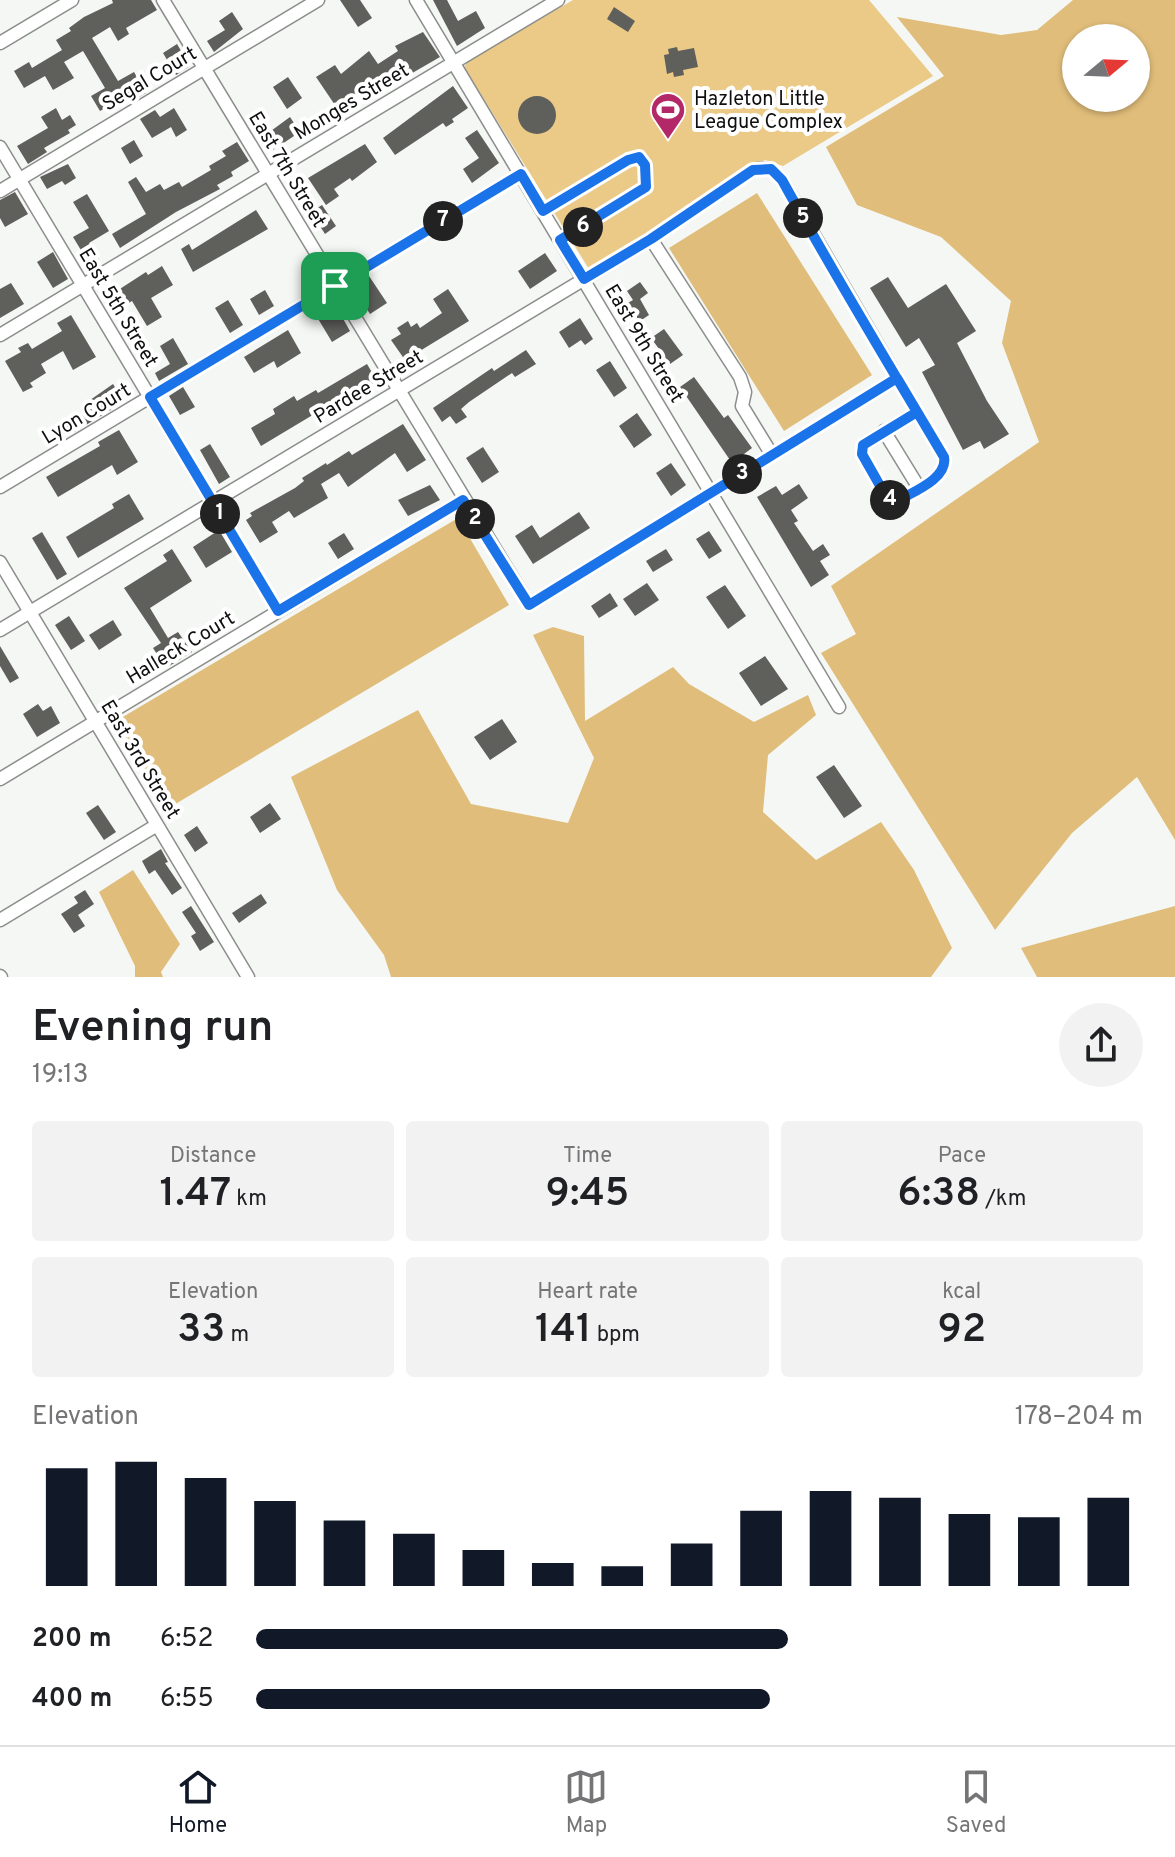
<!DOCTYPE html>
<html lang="en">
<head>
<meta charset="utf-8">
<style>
	body { margin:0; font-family:Overpass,sans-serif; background:#f2f2f2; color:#202124; height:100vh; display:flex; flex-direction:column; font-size:30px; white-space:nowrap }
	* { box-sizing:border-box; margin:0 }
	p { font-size:26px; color:#757577 }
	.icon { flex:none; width:44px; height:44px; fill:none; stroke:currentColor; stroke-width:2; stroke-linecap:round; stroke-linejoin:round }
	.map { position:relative; height:977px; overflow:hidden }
	.drawer { display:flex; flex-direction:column; background:#fff; flex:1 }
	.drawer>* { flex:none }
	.needle { width:52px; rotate:71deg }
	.tools { position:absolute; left:1062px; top:24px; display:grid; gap:16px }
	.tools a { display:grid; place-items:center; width:88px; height:88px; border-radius:50%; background:#fff; box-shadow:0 2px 6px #0004; font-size:40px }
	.pin { position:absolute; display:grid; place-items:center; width:68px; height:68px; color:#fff; margin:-34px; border-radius:16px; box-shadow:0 4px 12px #0006 }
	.km { position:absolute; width:40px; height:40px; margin:-20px; border-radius:50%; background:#222; color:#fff; font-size:22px; line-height:40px; text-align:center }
	.round { display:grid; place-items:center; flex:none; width:84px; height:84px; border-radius:42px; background:#f2f2f2 }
	.overview { display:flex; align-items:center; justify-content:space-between; height:136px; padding:0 32px }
	h1 { font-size:44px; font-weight:600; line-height:60px }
	.stats { display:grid; grid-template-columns:repeat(3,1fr); gap:12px; height:136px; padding:8px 32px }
	.stats div { display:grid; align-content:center; border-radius:8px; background:#f2f2f2; text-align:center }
	.stats b { font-size:40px; font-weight:600 }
	.stats small { font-size:22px; font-weight:400 }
	.stats p { font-size:22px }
	.chart { height:224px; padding:16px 32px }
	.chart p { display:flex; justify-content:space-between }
	.chart svg { width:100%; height:144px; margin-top:8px; stroke:#111827; stroke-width:6 }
	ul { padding:0 32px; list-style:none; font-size:26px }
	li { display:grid; grid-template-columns:128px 96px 1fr; align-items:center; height:60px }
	li i { height:20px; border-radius:10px; background:#111827 }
	.tab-bar { display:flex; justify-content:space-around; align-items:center; height:112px; border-top:2px solid #e0e0e0; background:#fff; font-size:22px; color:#757577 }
	.tab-bar a { display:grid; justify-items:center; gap:4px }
	.tab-bar .active { color:#111827 }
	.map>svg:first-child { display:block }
</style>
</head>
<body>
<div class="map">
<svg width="1175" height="977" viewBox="0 0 1175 977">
	<rect width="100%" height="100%" fill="#f4f7f4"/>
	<path fill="#ebc987" d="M573,0H869L933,76L783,166L765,160L751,167L589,269L464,67L469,60Z"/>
	<path fill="#e0bd7a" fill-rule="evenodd" d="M1073,0H1175V840L1137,777L1072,833L995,930L821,653L856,634L831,586L1039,442L1002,343L1011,301L941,237L857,205L826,147L944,76L897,17L1001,35L1037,30ZM1076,38H1136V98H1076Z
		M757,193L872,375L784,431L669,248Z
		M458,518L509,605L167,809L116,721Z
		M553,627L584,636L585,721L673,667L689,684L754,722L808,695L816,715L768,755L763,812L816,860L881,822L914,870L952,948L931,977H391L384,955L337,890L291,777L418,710L471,804L568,823L594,758L533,635Z
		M133,870L180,944L161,972L163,977H135V966L99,892Z
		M1175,906V977H1037L1021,948Z"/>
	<path fill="#5f5f5c" d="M112,0H151L157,10L126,28L129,34L118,41L110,27L92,38L118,81L134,72L146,93L132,101L129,95L100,111L91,96L105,88L83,51L64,62L74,78L53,90L45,76L24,88L14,71L29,62L32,68L62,50L56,40L71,31L69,28L84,17L113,3Z
		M340,0H360L372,18L358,27Z
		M433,0H447L458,21L476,11L485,28L457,46Z
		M614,7L635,21L628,32L607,19Z
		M232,12L243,29L214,52L207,41L225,30L219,21Z
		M423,32L440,57L395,83L390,76L337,108L316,77L335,65L341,74L369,51L378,64L398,51L395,46Z
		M177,44L190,66L176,75L163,53Z
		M677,47L678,51L694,48L698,67L683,70L684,75L674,77L673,72L667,74L664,55L669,54L668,49Z
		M288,77L302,98L287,109L273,87Z
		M453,86L468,108L452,119L454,122L446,127L443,123L395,155L383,138Z
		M518 115a19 19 0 1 1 38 0a19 19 0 1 1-38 0Z
		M56,108L62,120L70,115L76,125L68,130L70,133L44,148L47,152L28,164L17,146L48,128L41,117Z
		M174,108L187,130L176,137L171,127L152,138L140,119L155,110L160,117Z
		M290,117L300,132L273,150L264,136Z
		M477,130L499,163L472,183L463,169L479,158L465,138Z
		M134,140L143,156L130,164L121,148Z
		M237,142L249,161L231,172L233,176L217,185L220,189L176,212L120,248L112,234L146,214L128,182L136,177L146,192L160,184L164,190L179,182L182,187L211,170L209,166L226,156L222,151Z
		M365,144L377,162L352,181L350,178L334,189L339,196L326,205L308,178Z
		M68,164L76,178L65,185L62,181L47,189L40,177Z
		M15,192L28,214L5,227L0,218V200Z
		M87,194L109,231L89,243L99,260L90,265L73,237L89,228L73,202Z
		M322,205L336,226L325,234L311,212Z
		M256,210L268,229L193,272L181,249L189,244L192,250Z
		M53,252L68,279L53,288L37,262Z
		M545,253L557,271L530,289L518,271Z
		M162,266L173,285L151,298L162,317L147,326L132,301L117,310L109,296L146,272L148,275Z
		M369,276L387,303L370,314L352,286Z
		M888,277L908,308L946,284L976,331L957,343L987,401L1009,434L984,449L980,441L963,450L922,372L935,365L919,338L906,347L870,288Z
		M640,282L648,293L640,299L649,315L637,323L626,304L633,300L627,291Z
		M11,283L24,304L0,318V289Z
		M448,289L469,321L405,360L391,340L401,334L397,328L408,321L411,327L417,323L420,328L442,313L433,299Z
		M265,290L274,306L259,315L250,299Z
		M228,300L243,325L230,333L215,308Z
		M333,301L350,331L332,342L314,312Z
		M71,315L96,357L73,370L63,351L41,364L46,373L30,383L33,387L23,392L5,361L21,352L18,348L28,343L32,349L62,331L57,323Z
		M580,318L593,339L585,345L581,340L569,348L559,332Z
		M664,329L683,355L670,364L651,338Z
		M288,330L301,353L277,368L274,361L254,373L244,357Z
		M173,338L188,364L159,381L155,373L170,364L160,346Z
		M526,350L536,364L515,377L512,373L469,402L461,409L467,417L456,424L450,416L442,422L433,408L492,368L494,371Z
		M610,361L627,388L614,397L596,370Z
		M367,364L377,381L333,407L331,404L261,446L251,428L275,414L273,409L294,396L297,401L316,390L318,393Z
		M694,377L724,418L728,415L752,448L732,463L680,387Z
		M113,384L124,402L71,434L66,425L87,413L83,405Z
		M183,387L195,407L180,415L169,396Z
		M637,413L652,435L634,448L619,426Z
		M403,424L426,460L407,472L395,453L348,487L339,473L321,484L328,498L294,518L289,511L272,522L278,532L260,543L246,520L252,516L250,513L295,488L304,481L302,478L326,463L327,465L349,451L352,455Z
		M119,430L138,462L117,475L112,465L58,497L46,477L100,446L98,442Z
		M210,444L230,477L219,484L200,450Z
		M483,447L499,472L482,483L466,458Z
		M671,463L686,485L671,496L656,473Z
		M799,484L808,498L791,510L798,521L794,523L813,551L823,544L830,555L820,561L829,575L811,587L757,497L776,486L782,495Z
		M430,485L440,500L408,516L398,500Z
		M129,494L144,519L78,558L66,537L114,508L112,504Z
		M579,512L590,528L533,564L515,536L532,525L540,538Z
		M219,530L232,552L206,568L193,547Z
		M709,531L722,551L709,559L696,539Z
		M42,532L67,574L57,580L32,538Z
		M344,533L354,549L338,559L328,543Z
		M172,549L192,581L150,608L168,638L178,632L192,652L166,668L153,648L161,643L124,588L167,561L163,555Z
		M666,549L673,560L653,572L646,561Z
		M647,583L659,600L635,616L623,599Z
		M725,585L746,616L728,629L706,597Z
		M610,593L618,606L599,618L591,606Z
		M69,616L85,641L71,650L55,625Z
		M113,620L122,635L99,650L89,635Z
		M0,646L19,678L10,683L0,666Z
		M765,656L788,689L761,706L739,673Z
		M38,704L43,711L51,706L60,723L37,737L23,714Z
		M502,719L517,742L490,760L474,737Z
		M834,765L862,806L844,818L816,777Z
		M270,803L281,819L260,833L250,817Z
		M98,805L116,832L104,840L86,813Z
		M197,826L208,843L195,852L184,835Z
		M161,849L168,862L165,863L182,888L172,895L155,870L149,874L142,861Z
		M85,890L94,904L78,915L85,926L74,933L61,914L78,903L74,897Z
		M261,894L267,903L239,923L232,913Z
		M191,906L214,942L200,951L191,936L196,933L182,912Z"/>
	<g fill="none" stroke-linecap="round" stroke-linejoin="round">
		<defs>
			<path id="minor" d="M163,0L529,605L897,378L944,457C948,478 915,491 899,500L887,498L862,454L863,445L917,412
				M416,0L839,707
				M0,43L72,0
				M0,147L278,611
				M0,191L318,0
				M543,211L628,160L639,157L645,165L646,187L560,240
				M651,239L740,377L745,392L742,406L772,455
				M0,335L558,0
				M884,431L919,488
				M0,487L521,174
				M0,562L248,977
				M0,630L651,239L753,170C767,167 773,169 782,180L897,378
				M0,779L463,500
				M0,920L157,825
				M0,976L1,977"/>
		</defs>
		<use href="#minor" stroke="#8b8e8b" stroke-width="15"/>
		<use href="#minor" stroke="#fff" stroke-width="12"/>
	</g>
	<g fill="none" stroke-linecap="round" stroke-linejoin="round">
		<defs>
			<path id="route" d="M335,286L150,397L278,611L463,500L529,605L897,378L944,457C948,478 915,491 899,500L892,501L887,498L862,454L863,445L917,412C871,335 825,258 782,180L771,169L753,170L651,239L584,279L560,240L646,187L645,165L639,157L628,160L543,211L521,174L335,286"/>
		</defs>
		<use href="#route" stroke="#fff" stroke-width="16"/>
		<use href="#route" stroke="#1a73e8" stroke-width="10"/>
	</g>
	<defs>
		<symbol id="stadium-pin" viewBox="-11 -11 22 30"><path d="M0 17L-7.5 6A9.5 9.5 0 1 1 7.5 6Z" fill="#b32967" stroke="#fff"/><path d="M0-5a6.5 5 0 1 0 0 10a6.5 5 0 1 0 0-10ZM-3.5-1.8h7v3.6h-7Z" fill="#fff"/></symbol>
	</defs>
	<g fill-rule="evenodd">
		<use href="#stadium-pin" x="648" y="90" width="40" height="54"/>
	</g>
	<g text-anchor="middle" stroke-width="8" stroke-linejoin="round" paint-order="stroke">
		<g font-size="20" fill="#0e0f0e" stroke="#fff">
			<text transform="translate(149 78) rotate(-31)" y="7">Segal Court</text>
			<text transform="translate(351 101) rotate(-31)" y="7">Monges Street</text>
			<text transform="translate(288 169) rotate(59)" y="7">East 7th Street</text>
			<text transform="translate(119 307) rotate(59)" y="7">East 5th Street</text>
			<text transform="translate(645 343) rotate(59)" y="7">East 9th Street</text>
			<text transform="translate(368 386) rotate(-31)" y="7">Pardee Street</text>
			<text transform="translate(86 413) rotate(-31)" y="7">Lyon Court</text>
			<text transform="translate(180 647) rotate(-31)" y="7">Halleck Court</text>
			<text transform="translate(141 759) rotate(59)" y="7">East 3rd Street</text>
		</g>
		<g font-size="20" fill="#0e0f0e" stroke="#fff" text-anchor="start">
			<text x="694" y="105">Hazleton Little<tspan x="694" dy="23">League Complex</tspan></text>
		</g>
	</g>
</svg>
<div class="tools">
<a><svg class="needle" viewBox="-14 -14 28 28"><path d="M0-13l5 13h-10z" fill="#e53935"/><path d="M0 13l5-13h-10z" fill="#757577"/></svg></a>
</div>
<div class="pin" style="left:335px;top:286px;background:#1e9e55"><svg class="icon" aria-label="arrive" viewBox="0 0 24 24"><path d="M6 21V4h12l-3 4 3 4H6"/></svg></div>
<b class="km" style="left:220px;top:514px">1</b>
<b class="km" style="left:475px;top:519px">2</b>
<b class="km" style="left:742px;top:474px">3</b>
<b class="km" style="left:890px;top:500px">4</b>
<b class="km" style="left:803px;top:218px">5</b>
<b class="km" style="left:583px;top:227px">6</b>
<b class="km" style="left:443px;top:221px">7</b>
</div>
<section class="drawer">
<div class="overview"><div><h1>Evening run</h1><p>19:13</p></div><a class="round"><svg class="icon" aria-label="share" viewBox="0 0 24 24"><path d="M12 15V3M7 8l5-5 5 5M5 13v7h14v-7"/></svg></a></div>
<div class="stats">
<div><p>Distance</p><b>1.47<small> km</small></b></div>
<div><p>Time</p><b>9:45</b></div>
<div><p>Pace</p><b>6:38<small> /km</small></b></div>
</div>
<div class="stats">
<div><p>Elevation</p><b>33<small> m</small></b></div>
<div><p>Heart rate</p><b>141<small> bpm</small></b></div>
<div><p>kcal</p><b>92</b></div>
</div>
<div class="chart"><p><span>Elevation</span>178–204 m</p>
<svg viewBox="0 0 160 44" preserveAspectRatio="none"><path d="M5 44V8M15 44V6M25 44V11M35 44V18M45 44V24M55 44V28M65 44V33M75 44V37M85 44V38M95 44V31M105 44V21M115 44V15M125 44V17M135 44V22M145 44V23M155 44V17"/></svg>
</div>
<ul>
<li><b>200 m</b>6:52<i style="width:60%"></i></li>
<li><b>400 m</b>6:55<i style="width:58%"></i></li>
</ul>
</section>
<nav class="tab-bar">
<a class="active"><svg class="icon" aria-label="home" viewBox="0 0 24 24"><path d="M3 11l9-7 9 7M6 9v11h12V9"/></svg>Home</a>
<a><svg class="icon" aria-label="map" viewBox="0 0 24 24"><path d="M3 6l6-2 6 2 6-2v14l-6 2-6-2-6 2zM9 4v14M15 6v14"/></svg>Map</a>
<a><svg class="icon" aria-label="saved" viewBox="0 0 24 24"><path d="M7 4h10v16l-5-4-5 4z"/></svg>Saved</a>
</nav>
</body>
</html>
